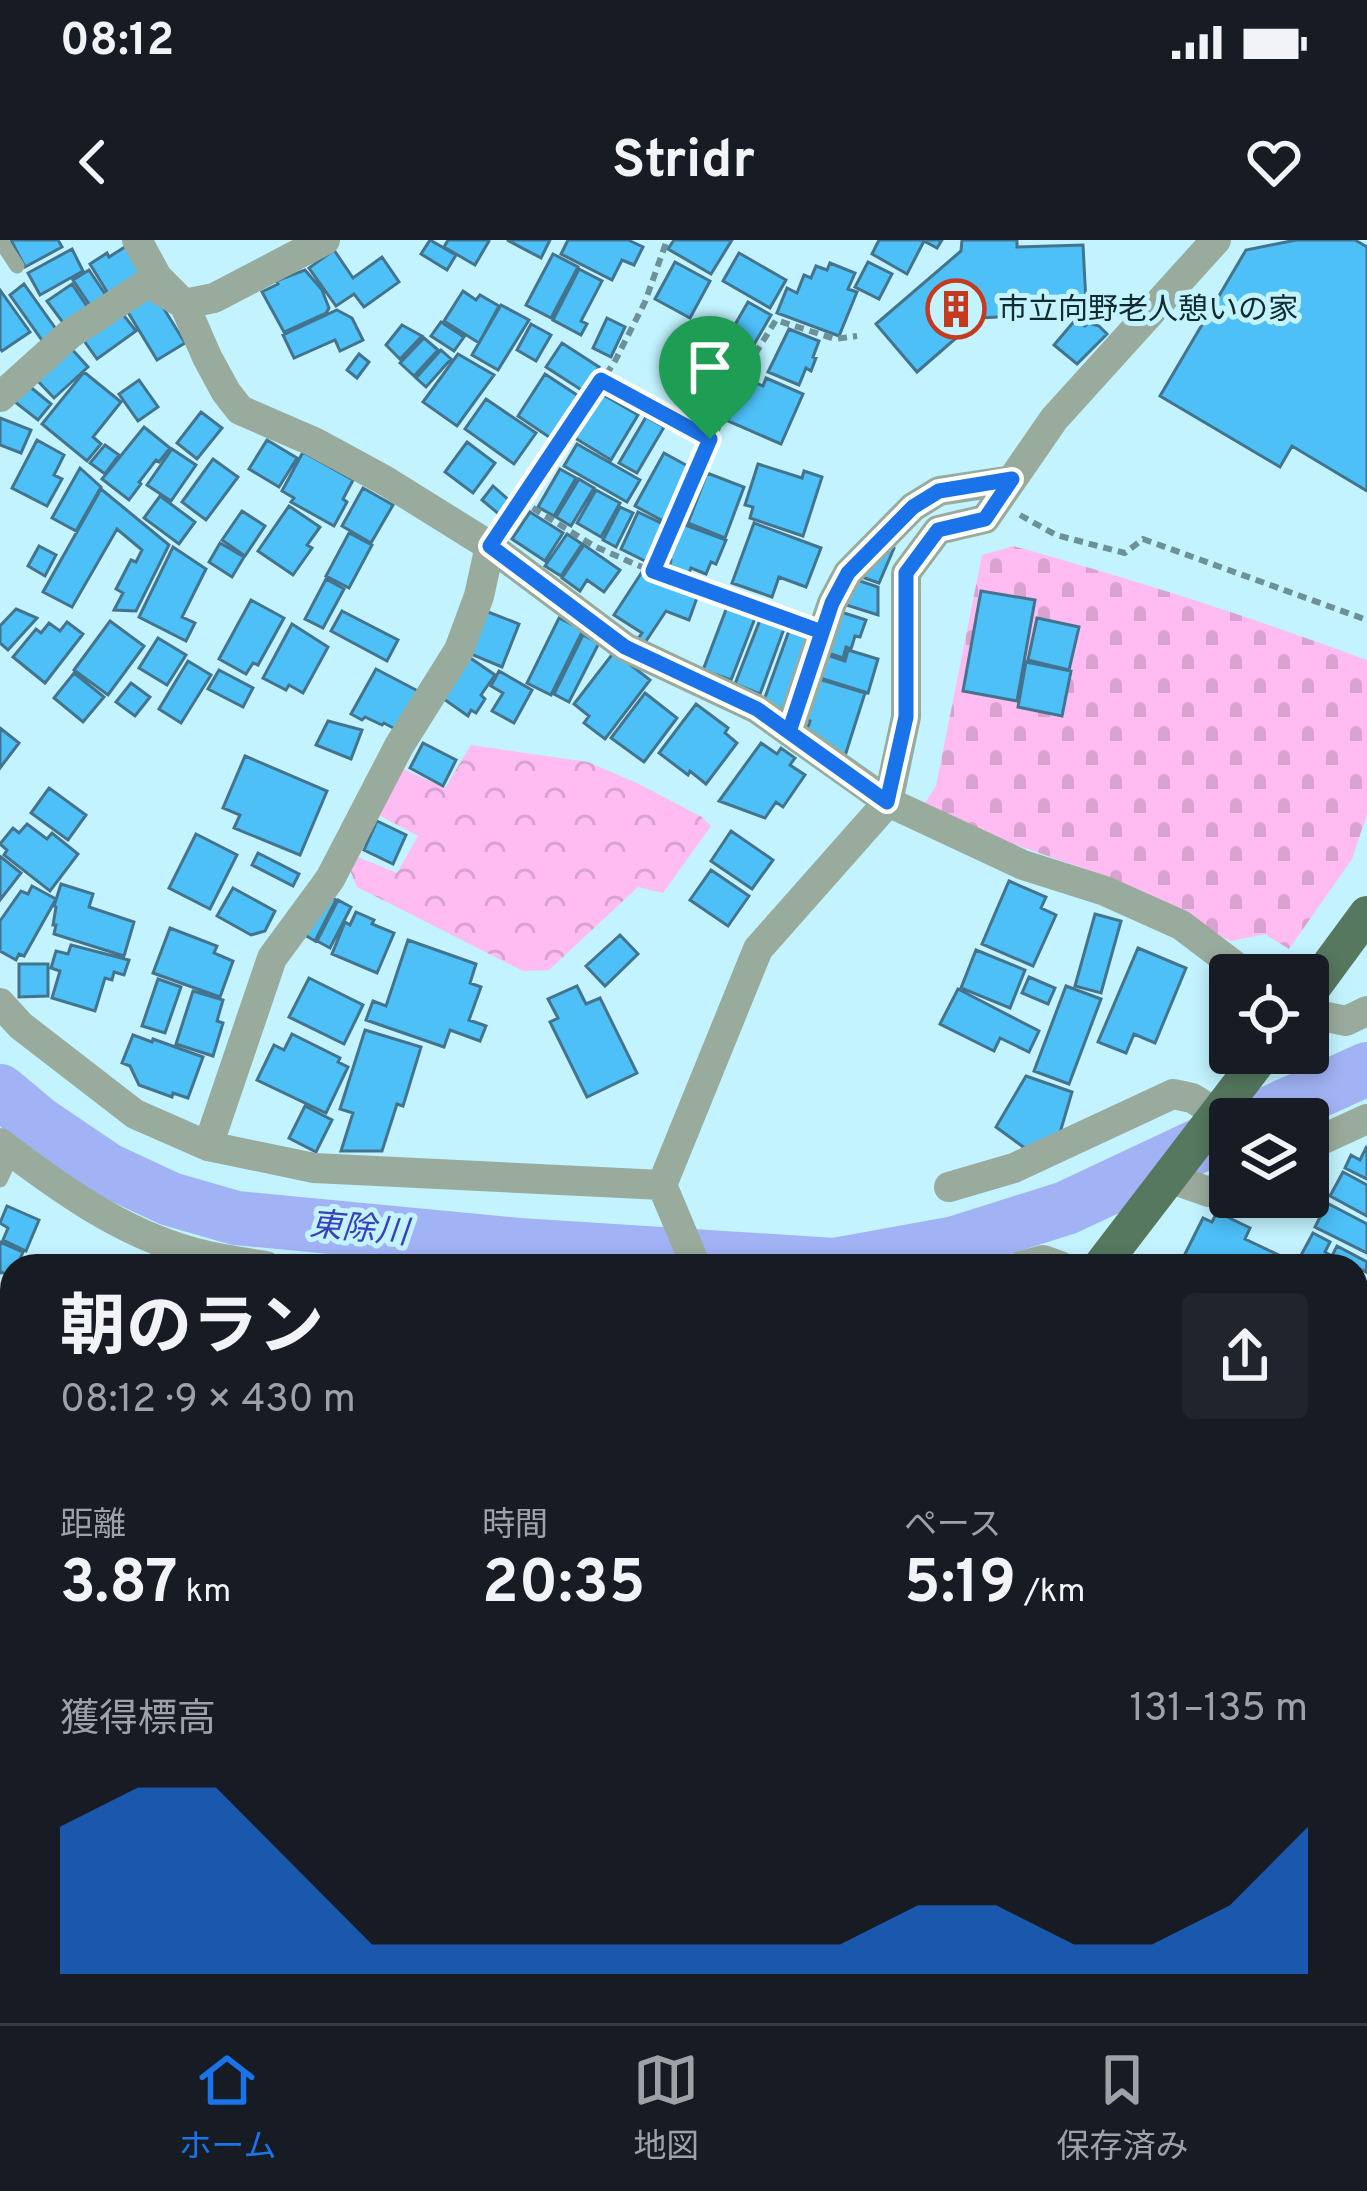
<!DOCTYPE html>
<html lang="ja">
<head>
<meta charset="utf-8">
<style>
	body { margin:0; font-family:Overpass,"Noto Sans JP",sans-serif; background:#20242c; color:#f1f3f6; height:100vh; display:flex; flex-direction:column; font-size:45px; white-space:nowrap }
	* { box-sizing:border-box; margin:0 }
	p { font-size:39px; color:#9ea1a6 }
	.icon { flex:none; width:66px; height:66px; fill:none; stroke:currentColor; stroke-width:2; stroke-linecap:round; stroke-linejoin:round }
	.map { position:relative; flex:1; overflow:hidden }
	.side { position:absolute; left:0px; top:1014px; width:1368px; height:771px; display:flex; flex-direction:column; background:#171b24; border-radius:36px 36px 0 0; box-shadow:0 6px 18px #0003 }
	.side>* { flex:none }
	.fabs { position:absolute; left:1209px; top:714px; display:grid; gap:24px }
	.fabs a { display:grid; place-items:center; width:120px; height:120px; border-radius:12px; background:#171b24; box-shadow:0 6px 18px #0003; font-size:60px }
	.pin { position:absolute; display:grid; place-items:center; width:102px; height:102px; color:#fff; margin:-123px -51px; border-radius:50% 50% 50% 0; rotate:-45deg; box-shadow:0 0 12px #0007 }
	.pin .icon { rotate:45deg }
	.round { display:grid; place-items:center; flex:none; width:126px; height:126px; border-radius:12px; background:#20242c }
	.overview { display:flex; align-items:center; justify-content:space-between; height:204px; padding:0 60px }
	h1 { font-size:66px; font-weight:700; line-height:90px }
	.metrics { display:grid; grid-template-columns:repeat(3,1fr); gap:18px; height:204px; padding:12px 60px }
	.metrics div { display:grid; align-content:center }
	.metrics b { font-size:60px; font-weight:700 }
	.metrics small { font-size:33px; font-weight:400 }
	.metrics p { font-size:33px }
	.chart { height:336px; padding:24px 60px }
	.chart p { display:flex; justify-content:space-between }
	.chart svg { width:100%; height:216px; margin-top:12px; fill:#1a73e8; opacity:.7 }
	.status { display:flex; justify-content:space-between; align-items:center; height:84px; padding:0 60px; background:#171b24; direction:ltr }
	.status svg { height:33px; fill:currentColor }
	header { display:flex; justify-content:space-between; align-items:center; height:156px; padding:0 60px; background:#171b24; font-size:54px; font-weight:700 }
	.tab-bar { display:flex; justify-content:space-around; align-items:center; height:168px; border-top:3px solid #363941; background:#171b24; font-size:33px; color:#9ea1a6 }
	.tab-bar a { display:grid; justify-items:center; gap:6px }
	.tab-bar .active { color:#1a73e8 }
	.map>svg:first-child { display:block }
</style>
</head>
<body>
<div class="status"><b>08:12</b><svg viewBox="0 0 49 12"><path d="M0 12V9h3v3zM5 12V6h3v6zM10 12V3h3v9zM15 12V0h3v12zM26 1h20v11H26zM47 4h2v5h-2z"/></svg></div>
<header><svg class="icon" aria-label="back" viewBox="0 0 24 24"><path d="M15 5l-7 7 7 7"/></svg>Stridr<svg class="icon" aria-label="heart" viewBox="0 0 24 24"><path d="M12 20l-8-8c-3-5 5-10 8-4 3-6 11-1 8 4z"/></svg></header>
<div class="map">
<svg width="1367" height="1783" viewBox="0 0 1367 1783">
	<defs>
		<pattern id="cemetery-stones" width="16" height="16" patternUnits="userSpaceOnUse" patternTransform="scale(3)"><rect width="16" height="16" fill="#ffbcf2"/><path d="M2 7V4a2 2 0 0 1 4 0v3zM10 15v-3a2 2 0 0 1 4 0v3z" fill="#daa2d0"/></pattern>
		<pattern id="park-crowns" width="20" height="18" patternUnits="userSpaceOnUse" patternTransform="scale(3)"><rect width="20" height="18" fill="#ffbcf2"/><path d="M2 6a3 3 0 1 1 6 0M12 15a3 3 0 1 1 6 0" fill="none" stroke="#daa2d0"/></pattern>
	</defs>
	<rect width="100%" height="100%" fill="#c2f3fe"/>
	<path fill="url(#cemetery-stones)" d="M1013,306C1133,339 1250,377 1367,420V574L1352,619L1289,709L1265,694L1231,701L1079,627L920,571L936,546L982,315Z"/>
	<path fill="url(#park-crowns)" d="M471,505L588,522L639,544L702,577L711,586L663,653L638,647L549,730L523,731L357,647L348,625L353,615L397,633L418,596L375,573L403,529L445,548Z"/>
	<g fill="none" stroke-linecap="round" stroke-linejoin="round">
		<path stroke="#a2b3f5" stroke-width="54" d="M0,851L37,882L108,930L170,959L236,978L519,1005L834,1025L955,1003L1066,968L1230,891
			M1256,879L1367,829"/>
	</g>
	<path fill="#4dc0f8" stroke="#44748d" stroke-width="3" d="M11,0H58L62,7L25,27Z
		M430,0L456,15L447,30L421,14Z
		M448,0H488L489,1L475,25L444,7Z
		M507,0H550L541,18Z
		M568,0H628L643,7L634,25L622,20L612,40L561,14Z
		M674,0H732L711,34L668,9Z
		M879,0H942L937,8L924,1L907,34L872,14Z
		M962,0H1017V7L1083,5L1086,62L1019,63V76L979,78L917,132L876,84L961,11Z
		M1296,0H1355L1367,7V251L1292,206L1280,227L1160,156L1246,10Z
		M131,3L140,34L109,55L90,24L107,13L109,17Z
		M72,9L83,31L40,55L28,33Z
		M334,10L353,38L382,17L399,42L364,67L354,54L336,66L309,28Z
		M739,13L786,40L770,68L723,41Z
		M553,14L578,27L551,78L526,65Z
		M675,22L710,41L690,78L655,59Z
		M868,22L892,34L879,59L855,47Z
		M830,23L855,33L848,49L857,52L839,96L777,73L787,48L797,53L804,35L811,38L816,26L827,30Z
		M579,29L602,41L581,81L587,84L581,95L553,80Z
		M89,30L107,57L91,67L73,40Z
		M305,30L322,50L329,68L326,73L284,92L262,52L278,44L276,41Z
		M24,44L58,92L44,103L10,55Z
		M72,44L88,68L64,84L47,61Z
		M0,50L30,92L2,111L0,108Z
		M153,51L185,103L157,120L126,69Z
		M463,51L476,60L480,55L499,66L479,103L444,81Z
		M748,62L771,75L752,108L729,95Z
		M501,65L529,80L498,130L472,115Z
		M118,68L136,91L97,119L80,95Z
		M337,70L352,78L363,100L340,111L335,100L294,118L283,95Z
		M607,78L625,87L611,117L593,108Z
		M1076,79L1085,86L1088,83L1099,86L1107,94L1077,124L1054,105Z
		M441,82L464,97L454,111L431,96Z
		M531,84L551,95L536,121L517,110Z
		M402,85L422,96L400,119L386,105Z
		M789,89L819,101L813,117L816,118L811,131L806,128L799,145L768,132Z
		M424,98L438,110L414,136L400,123Z
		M562,103L599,127L583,151L546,127Z
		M69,106L88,127L54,158L35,138Z
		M441,110L451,119L426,147L416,138Z
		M359,114L369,122L357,138L347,130Z
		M458,114L494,135L457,186L423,162Z
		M84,132L121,162L93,197L101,204L87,221L42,184Z
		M545,134L580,157L552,199L518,176Z
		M766,138L803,154L781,204L728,181L747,139L763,146Z
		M139,140L158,167L138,181L119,154Z
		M28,145L51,164L38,180L15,162Z
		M602,154L638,175L611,220L575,198Z
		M486,159L536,193L514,224L465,189Z
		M201,172L222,188L197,219L177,203Z
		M646,177L664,187L637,233L619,223Z
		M0,178L31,190L21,213L0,205Z
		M144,187L170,208L159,222L156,220L139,242L141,244L129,260L102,239Z
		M37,200L64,215L54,235L62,239L47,266L12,248Z
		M267,200L297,218L279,247L249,229Z
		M467,202L495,223L473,253L445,232Z
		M577,204L640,240L627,262L564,226Z
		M105,205L119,215L105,234L90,223Z
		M172,209L196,225L171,261L147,245Z
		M303,212L353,240L343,259L347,262L334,286L291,262L294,258L282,251Z
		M664,213L695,230L667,283L635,266Z
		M213,219L238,237L206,280L182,262Z
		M758,224L802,238L804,231L822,237L803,296L750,278L753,267L745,265Z
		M80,228L101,247L76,291L52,278Z
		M560,229L576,238L554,276L538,267Z
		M707,233L744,247L725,298L688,283Z
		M579,239L594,248L571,286L556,277Z
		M493,246L511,262L500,275L482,260Z
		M363,248L393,265L371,303L342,286Z
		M101,249L169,305L136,371L114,370L123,353L116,349L131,320L136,322L142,310L117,289L72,367L43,352Z
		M596,250L620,263L601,297L577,283Z
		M160,256L195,282L179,304L144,278Z
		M289,266L320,287L307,305L312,308L293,335L258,311Z
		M620,267L633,273L616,307L603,300Z
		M242,271L265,286L245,316L222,300Z
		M530,272L563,293L545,321L512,299Z
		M638,272L669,287L651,324L621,309Z
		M677,282L726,300L716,324L711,322L706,334L691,328L688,335L669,327L671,320L664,317Z
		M754,283L821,308L806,347L779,337L772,357L732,343Z
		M349,293L372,305L349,348L326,336Z
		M567,294L582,304L561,336L545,326Z
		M220,303L244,317L232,337L209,322Z
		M890,304L894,308L879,343L859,336Z
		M584,305L620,330L604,352L587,340L580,351L562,338Z
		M39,306L56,315L45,336L28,326Z
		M173,307L206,329L182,377L195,383L186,401L139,377Z
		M642,332L659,342L698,355L689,380L666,371L644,404L637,400L642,393L614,375Z
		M326,339L344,349L323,388L305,379Z
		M857,340L878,347V375L843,364Z
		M981,351L1035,360L1017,461L963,451Z
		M251,360L284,378L258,425L253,423L246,434L219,419Z
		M727,367L755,378L731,440L703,430Z
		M16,369L37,378L8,410L0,403V386Z
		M483,370L519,384L502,427L466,412Z
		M342,371L398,400L387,421L331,391Z
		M841,372L866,380L860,397L855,396L851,409L846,407L843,418L828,413Z
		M559,378L583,390L551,455L527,443Z
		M1037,378L1079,387L1069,430L1028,420Z
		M760,380L784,389L760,454L735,444Z
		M110,381L144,406L108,455L74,430Z
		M67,382L83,394L45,443L13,417L36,389L41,393L49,383L60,391Z
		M292,384L328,407L303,453L289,445L286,450L263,438Z
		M790,388L812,396L782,470L763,463Z
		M583,395L599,403L569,462L554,454Z
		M158,398L186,415L167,445L139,428Z
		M848,410L878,419L868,453L817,437L824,414L845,421Z
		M614,412L650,440L605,499L584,483L589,476L574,464Z
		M466,415L495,435L481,455L485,459L476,473L471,470L468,476L438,455Z
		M188,421L211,435L181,483L159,469Z
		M1026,422L1071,431L1062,476L1018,467Z
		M376,429L418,451L397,490L384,483L382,485L365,477L362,480L351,474Z
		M219,430L253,448L243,467L208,449Z
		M499,431L532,450L514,483L492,471L503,453L491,446Z
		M74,433L104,457L83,482L54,458Z
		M812,437L865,453L844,519L806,493L810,481L799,478Z
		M131,443L150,457L135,476L116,462Z
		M645,453L677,478L644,522L611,498Z
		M696,464L728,488L725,493L737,503L706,544L690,531L688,535L659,513Z
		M328,481L362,490L351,519L316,505Z
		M0,488L19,503L0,528Z
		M423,503L456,520L443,546L410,528Z
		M761,503L777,514L781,508L795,518L790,525L805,535L783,567L776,562L765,578L719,561Z
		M245,516L327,551L300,615L234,588L240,575L223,568Z
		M49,548L86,575L68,600L31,573Z
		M377,581L406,595L393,624L364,610Z
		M27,584L47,599L52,593L78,614L50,651L4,615L7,610L0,604L13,588L19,593Z
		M731,591L773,620L752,649L711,621Z
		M196,594L237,615L210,669L169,648Z
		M258,613L299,634L293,646L252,625Z
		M1,617L21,633L0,660V619Z
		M711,630L749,656L728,686L690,660Z
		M1009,641L1046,657L1041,668L1056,675L1033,726L982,704Z
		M61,644L93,654L89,667L134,682L124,716L54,694L56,685H53L56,667L54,666Z
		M32,646L56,659L24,716L19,714L16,720L0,711V681L21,651L28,654Z
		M233,648L275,671L265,691L251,695L217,676Z
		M324,653L336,660L315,701L303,694Z
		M338,660L351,667L330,708L317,701Z
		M356,672L374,680L372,684L394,693L377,733L332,714L345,682L350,685Z
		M1095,674L1121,681L1101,753L1075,746Z
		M170,688L217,706L214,713L233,721L220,757L153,733Z
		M620,695L638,714L605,746L586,726Z
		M408,700L476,724L470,743L481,747L469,780L486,786L480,801L450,790L444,807L366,780L373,761L386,766Z
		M71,705L129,720L124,735L114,732L112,740L105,738L95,771L52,758L60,731L51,728L56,711L68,714Z
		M1138,708L1186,728L1155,803L1134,794L1126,813L1098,802Z
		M976,710L1025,730L1010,768L961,748Z
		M19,724H48V756L19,757Z
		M1029,737L1055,748L1048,764L1022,753Z
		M309,738L363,765L344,804L289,777Z
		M158,739L181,747L165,793L142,786Z
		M577,746L586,764L600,758L637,833L587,857L550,782L558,778L548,759Z
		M1066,746L1101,759L1069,844L1034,831Z
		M958,749L1039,791L1029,812L1000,798L994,811L940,784Z
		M193,751L223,760L217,781L223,783L213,816L176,804Z
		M365,790L421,807L403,866L397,864L382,911H341L353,873L340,869Z
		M292,794L340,818L338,822L348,827L326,873L257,840L274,805L284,810Z
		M133,795L152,802L153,799L203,817L188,858L173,853L172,857L139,845L130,826L122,823Z
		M1026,836L1072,852L1059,896L1026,909L996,887Z
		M305,866L332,880L316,912L289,898Z
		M1367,906V939L1345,928L1351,915L1360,920Z
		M1343,932L1367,945V976L1330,956Z
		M1327,963L1367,984V1013L1315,987Z
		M7,966L39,980L26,1011L3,1000L8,988L0,983Z
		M1217,972L1250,988L1245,999L1285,1018L1281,1026H1179L1203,978L1212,982Z
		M1313,993L1330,1002L1325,1012L1332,1016L1337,1006L1367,1022L1366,1032L1360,1029L1356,1037V1026H1311L1299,1019Z
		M0,1002L23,1012L17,1026H12V1037L1,1032L0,1034Z
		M1360,1187L1367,1190V1229L1356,1224V1195Z
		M1356,1229L1367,1235V1271L1356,1269Z
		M12,1251V1439L0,1452V1258Z
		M1356,1576L1367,1583V1640L1356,1658Z
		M6,1629L12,1633V1651L0,1668V1637Z
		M1367,1650V1683L1356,1677V1668Z
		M2,1679L12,1686V1703L4,1715L0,1712Z
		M12,1706V1737L0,1735V1724Z
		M113,1773H148L151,1775L145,1783H107Z
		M158,1773H191L188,1776L198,1783H166L156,1776Z
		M308,1773H381L375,1783H302Z
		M610,1773H659L653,1783H617L608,1777Z
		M666,1773H694L689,1783H660Z
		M763,1773H785L799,1782L758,1783Z
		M808,1773H857L851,1783H808L804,1780Z
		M1032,1773H1046L1063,1783H1026Z
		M1289,1773H1323L1317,1783H1305Z"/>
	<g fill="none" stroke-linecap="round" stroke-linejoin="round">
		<path stroke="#6c9199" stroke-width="6" stroke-dasharray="9 6" stroke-linecap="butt" d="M603,141L710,199
			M520,260L594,306L637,325L796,383
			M1020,275L1056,295L1125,313L1143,299L1367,380
			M506,284L529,245L614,123L645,62L667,0
			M653,331L741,137L776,80L835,99L857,96"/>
		<path stroke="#99ab9d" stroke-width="15" d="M0,0L17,26
			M0,940L13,912
			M895,1773L910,1783
			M1258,1773L1274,1783
			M725,1783L732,1773
			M872,1783L879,1773
			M1010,1783V1782"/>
		<path stroke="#99ab9d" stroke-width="30" d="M137,0L157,37L184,64L207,117L226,152L240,170L314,202L384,240L490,306L625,407L757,469L888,562L1023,625L1105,651L1181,685L1247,735
			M0,157L70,94L148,43L184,64L214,58L325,0
			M789,492L832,363L848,333L913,267L939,251L1012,240
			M0,763L21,786L135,874L208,906L314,928L662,945
			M1308,773L1346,781L1367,771
			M0,903C59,948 120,992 192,1012C216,1019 242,1022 266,1026
			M208,906L272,718L330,639L399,506L459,410L479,356L490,306
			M1308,906L1367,879
			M1169,938L1209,952L1230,942
			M949,947L1014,928L1173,854L1192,858L1218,874
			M696,1026L662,945L758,709L888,562L906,477V333L938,290L985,279L1054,179L1216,0
			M1021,1026L1043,1020L1060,1026
			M1356,1135L1367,1114
			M1356,1288L1367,1294
			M1356,1502L1367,1508
			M0,1580L12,1589
			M0,1748L12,1754
			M47,1773L66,1783
			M225,1773L234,1783"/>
		<path stroke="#55785f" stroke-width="36" d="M1308,754L1367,674
			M1101,1026L1264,813
			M502,1783L510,1773"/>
	</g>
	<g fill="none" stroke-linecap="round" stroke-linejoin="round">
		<defs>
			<path id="route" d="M710,199L601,140L490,306L625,407L757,469L789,492L832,363L848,333L913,267L939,251L1012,239L985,279L938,290L906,333V477L887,562L789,492L822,392L653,331L710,199"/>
		</defs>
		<use href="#route" stroke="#fff" stroke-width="24"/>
		<use href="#route" stroke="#1a73e8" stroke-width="15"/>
	</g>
	<defs>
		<symbol id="building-ring" viewBox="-11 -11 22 22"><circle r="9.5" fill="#c2f3fe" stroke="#c53a1e" stroke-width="1.5"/><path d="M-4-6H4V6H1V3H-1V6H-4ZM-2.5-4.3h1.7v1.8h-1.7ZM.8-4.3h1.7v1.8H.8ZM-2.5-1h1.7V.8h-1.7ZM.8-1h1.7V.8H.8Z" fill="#c53a1e"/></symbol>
	</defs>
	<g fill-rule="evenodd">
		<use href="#building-ring" x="923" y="36" width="66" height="66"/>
	</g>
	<g text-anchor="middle" stroke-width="10" stroke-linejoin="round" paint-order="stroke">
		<g font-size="30" fill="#122b30" stroke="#c2f3fe" text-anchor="start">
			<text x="998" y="79">市立向野老人憩いの家</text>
		</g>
		<g font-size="33" font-style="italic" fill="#3940bd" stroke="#c2f3fe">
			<text transform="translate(359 987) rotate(5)" y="12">東除川</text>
		</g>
	</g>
</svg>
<div class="fabs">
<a><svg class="icon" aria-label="locate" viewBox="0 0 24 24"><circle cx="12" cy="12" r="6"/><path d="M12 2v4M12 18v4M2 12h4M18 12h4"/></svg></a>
<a><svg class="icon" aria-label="layers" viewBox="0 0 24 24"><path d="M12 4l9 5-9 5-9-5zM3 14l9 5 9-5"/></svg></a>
</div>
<div class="pin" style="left:710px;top:199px;background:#1e9e55"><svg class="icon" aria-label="arrive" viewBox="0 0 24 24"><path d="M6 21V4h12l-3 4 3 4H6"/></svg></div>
<section class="side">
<div class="overview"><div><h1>朝のラン</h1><p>08:12 · 9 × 430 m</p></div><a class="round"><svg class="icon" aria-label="share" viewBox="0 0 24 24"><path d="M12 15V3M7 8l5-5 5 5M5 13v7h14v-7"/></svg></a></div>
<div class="metrics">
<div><p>距離</p><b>3.87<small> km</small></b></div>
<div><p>時間</p><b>20:35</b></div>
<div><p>ペース</p><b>5:19<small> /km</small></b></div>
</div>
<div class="chart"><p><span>獲得標高</span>131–135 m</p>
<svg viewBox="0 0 160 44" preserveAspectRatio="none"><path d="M0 44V14L10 6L20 6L30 22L40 38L50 38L60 38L70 38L80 38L90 38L100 38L110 30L120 30L130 38L140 38L150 30L160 14V44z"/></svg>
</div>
</section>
</div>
<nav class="tab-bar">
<a class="active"><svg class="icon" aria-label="home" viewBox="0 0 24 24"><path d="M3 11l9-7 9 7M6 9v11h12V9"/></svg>ホーム</a>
<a><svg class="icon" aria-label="map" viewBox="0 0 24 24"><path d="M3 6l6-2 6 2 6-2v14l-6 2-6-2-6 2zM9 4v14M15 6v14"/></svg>地図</a>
<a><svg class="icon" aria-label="saved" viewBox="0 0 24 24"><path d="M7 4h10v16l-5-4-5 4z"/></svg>保存済み</a>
</nav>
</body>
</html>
